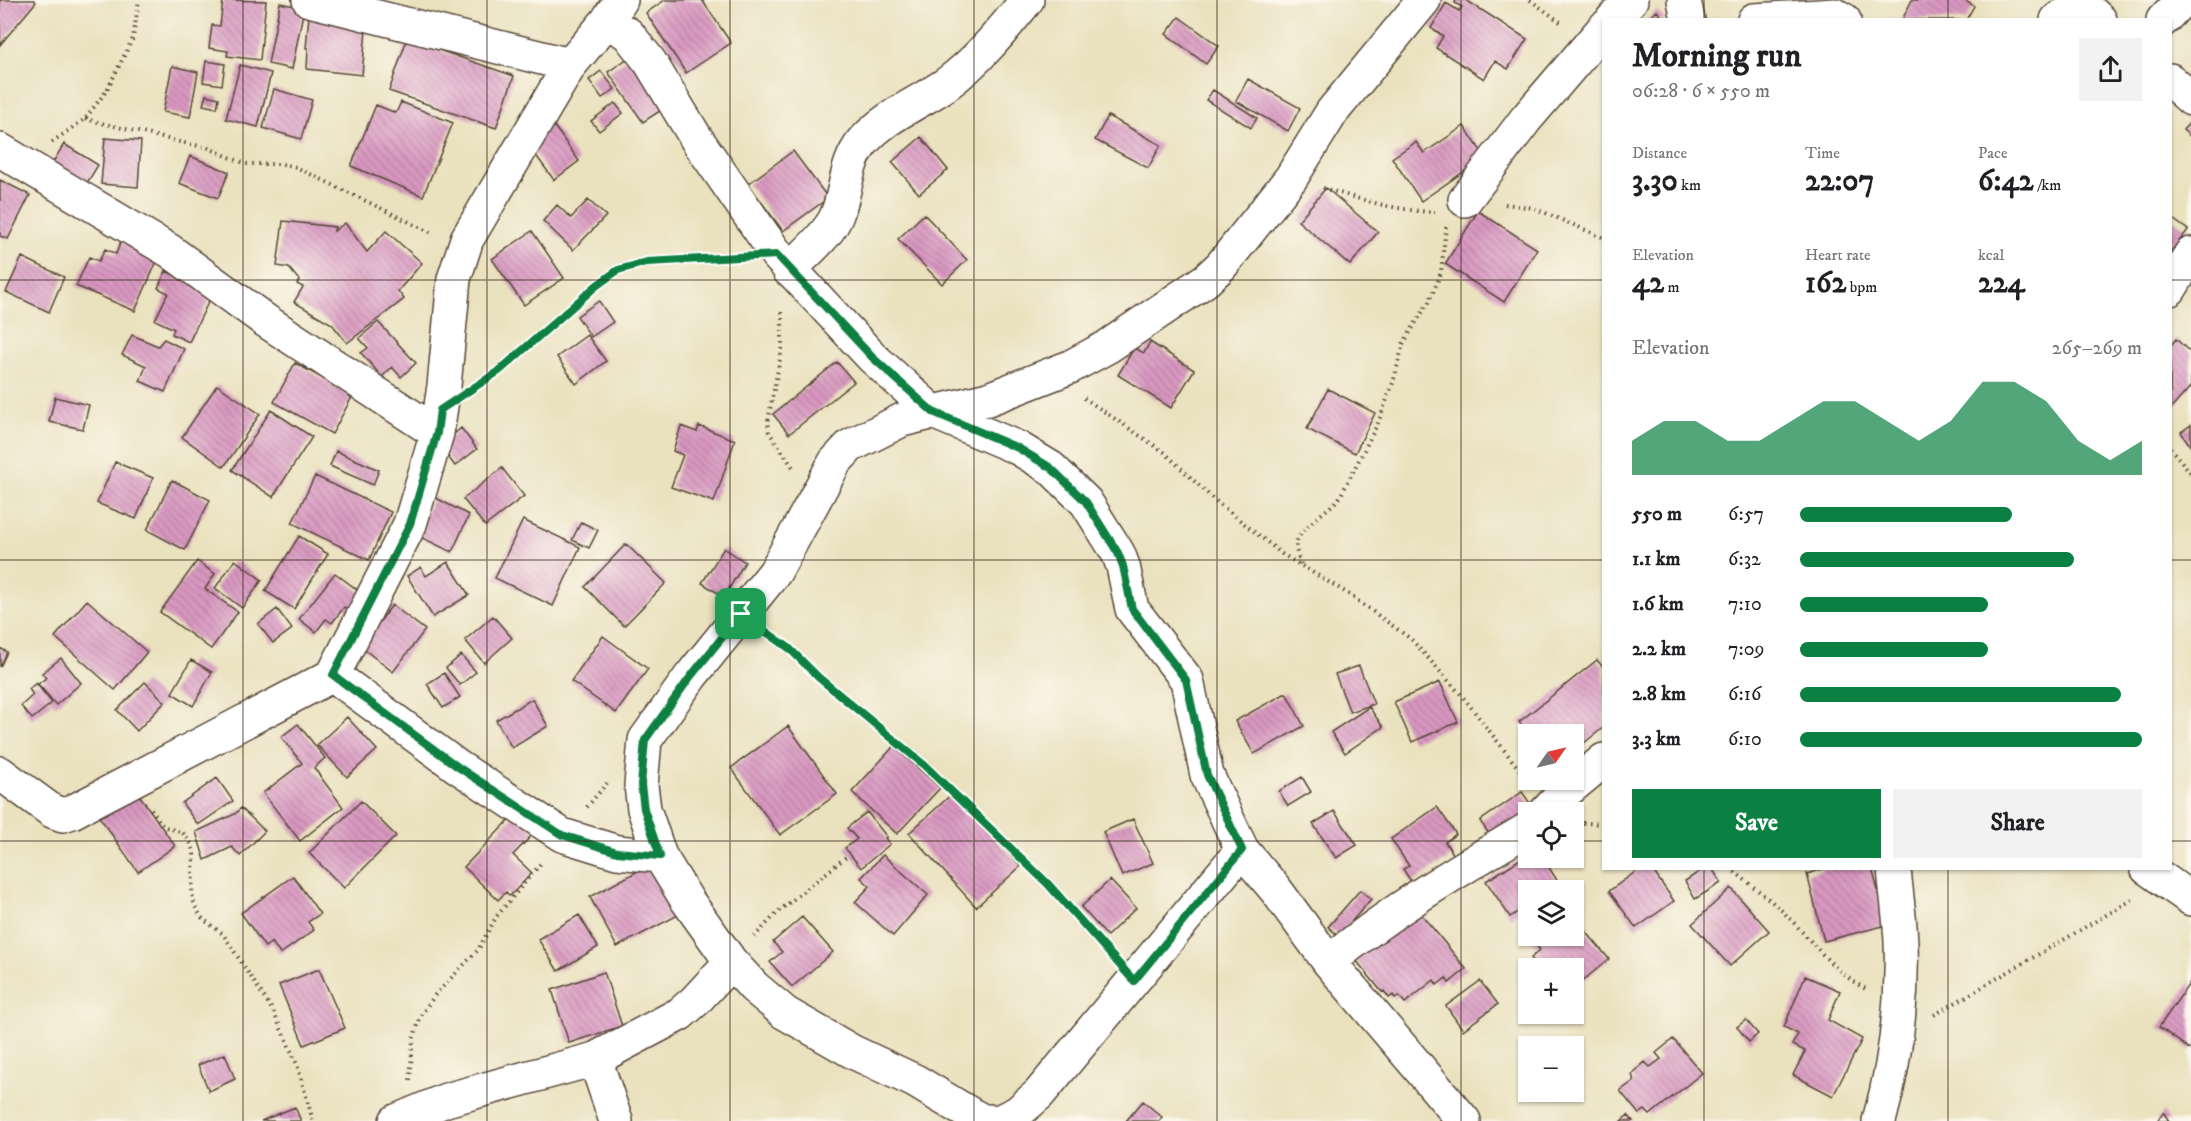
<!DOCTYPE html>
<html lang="en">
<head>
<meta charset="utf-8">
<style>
	body { margin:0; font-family:"IM FELL DW Pica",serif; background:#f2f2f2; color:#202124; height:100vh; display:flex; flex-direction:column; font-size:22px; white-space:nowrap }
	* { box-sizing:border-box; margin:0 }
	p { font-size:20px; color:#757577 }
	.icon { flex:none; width:33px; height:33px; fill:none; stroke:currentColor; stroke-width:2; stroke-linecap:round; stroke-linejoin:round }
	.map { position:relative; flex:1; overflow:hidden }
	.side { position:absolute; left:1602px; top:18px; width:570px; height:852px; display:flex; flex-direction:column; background:#fff; border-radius:0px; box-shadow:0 2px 4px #0004 }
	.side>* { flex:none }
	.needle { width:39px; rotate:56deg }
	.buttons { position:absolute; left:1518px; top:724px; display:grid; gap:12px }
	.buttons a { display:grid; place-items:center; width:66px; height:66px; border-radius:0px; background:#fff; box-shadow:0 2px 4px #0004; font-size:30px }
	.pin { position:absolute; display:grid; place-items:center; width:51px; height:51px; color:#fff; margin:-26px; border-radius:12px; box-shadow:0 3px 9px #0006 }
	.round { display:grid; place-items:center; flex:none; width:63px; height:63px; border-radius:0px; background:#f2f2f2 }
	.summary { display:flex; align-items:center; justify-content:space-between; height:102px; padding:0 30px }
	h1 { font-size:33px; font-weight:700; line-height:45px }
	.stats { display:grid; grid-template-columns:repeat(3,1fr); gap:9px; height:102px; padding:6px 30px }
	.stats div { display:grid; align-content:center }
	.stats b { font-size:30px; font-weight:700 }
	.stats small { font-size:16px; font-weight:400 }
	.stats p { font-size:16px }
	.chart { height:168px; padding:12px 30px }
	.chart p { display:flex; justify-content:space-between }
	.chart svg { width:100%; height:108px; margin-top:6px; fill:#0b8043; opacity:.7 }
	.action { display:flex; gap:12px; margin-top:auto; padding:12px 30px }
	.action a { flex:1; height:69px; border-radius:0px; background:#0b8043; color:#fff; font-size:24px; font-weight:700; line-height:69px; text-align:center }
	.action a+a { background:#f2f2f2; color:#202124 }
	ul { padding:0 30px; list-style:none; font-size:20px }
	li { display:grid; grid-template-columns:96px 72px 1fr; align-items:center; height:45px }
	li i { height:15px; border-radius:8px; background:#0b8043 }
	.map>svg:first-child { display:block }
</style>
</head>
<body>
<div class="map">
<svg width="2191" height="1121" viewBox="0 0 2191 1121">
	<defs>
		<pattern id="building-back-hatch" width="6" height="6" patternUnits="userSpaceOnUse" patternTransform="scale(1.5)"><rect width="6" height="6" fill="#d998c1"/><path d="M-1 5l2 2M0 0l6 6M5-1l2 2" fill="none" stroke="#b17c9c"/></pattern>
	</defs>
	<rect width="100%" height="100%" fill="#fbf7ec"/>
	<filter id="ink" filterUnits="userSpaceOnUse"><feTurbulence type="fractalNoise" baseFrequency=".0167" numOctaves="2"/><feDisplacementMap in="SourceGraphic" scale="12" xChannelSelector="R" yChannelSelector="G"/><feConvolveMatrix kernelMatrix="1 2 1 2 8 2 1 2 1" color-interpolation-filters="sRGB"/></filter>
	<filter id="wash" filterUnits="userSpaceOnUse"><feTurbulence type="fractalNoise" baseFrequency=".008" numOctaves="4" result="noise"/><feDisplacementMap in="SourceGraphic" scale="24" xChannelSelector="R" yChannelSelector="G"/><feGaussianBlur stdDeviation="1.35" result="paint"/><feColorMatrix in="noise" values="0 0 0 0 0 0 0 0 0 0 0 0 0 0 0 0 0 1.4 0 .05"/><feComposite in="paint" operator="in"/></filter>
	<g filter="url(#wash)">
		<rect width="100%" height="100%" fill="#eae1be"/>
		<g id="blocks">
			<path fill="url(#building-back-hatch)" d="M0,0H34L36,2L0,45Z
				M223,0L266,1L260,60L227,56L228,51L209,48L212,25L220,26Z
				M665,0H702L731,43L686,73L646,13Z
				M1456,0H1466L1527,39L1508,69L1495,61L1484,79L1436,48L1443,36L1431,28L1446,3L1459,11L1462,7L1455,3Z
				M1912,0H1964L1974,6L1966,20H1902Z
				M280,3L304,8L292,69L268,64Z
				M1657,11L1665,20H1647Z
				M309,16L367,18L362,75L307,69L308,48H306Z
				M1179,17L1219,46L1206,64L1166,34Z
				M407,39L514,76L496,128L389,91Z
				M631,56L666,107L643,122L608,72Z
				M206,61L225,64L222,85L203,82Z
				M240,65L271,73L258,127L226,119Z
				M172,66L198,72L190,117L163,112Z
				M601,71L615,89L602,98L589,80Z
				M1248,79L1300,108L1288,131L1236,101Z
				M274,89L312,100L301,139L263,128Z
				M1213,90L1257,118L1251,128L1206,100Z
				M206,95L219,98L217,108L203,105Z
				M401,102L453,123L423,196L351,166L376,105L396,113Z
				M615,103L623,113L599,131L591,121Z
				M1108,116L1161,145L1148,168L1095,140Z
				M549,119L579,161L554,180L529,146Z
				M2191,121V137L2183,130Z
				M1464,126L1485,157L1421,201L1392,158L1416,142L1424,153Z
				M921,137L948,170L919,194L892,162Z
				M105,138L141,141L138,187L101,184Z
				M64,144L98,165L84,188L50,167Z
				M793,151L828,198L783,231L748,184Z
				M190,156L229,172L218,198L179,183Z
				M0,180L30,195L8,239L0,236Z
				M1326,188L1378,232L1350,265L1298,221Z
				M588,200L606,216L573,250L543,221L557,205L571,218Z
				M1478,211L1537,249L1504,302L1445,264Z
				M924,214L967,260L942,284L898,239Z
				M2170,217L2188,230L2170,253Z
				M283,221L335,227L334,231L345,223L367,252L386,231L422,263L398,291L404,299L347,343L332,324L294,302L303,287L297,284L299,280L289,268L277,266Z
				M532,231L564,278L524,305L492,259Z
				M121,241L136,248L161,252L135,311L76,286L89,257L99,261L105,249L116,254Z
				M22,257L64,277L49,312L6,292Z
				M166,271L182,279L215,288L189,342L172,334L174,329L155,320L168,293L158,288Z
				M599,301L613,322L591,337L577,316Z
				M378,322L416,363L401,377L392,367L382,377L361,353L368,348L359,338Z
				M132,335L158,346L164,339L184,349L165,392L140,381L146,366L122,355Z
				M587,335L606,361L576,384L557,357Z
				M2176,339L2191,353V386L2170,410V346Z
				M1150,342L1194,370L1171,408L1118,375L1134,348L1144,353Z
				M837,362L854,382L789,434L773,414Z
				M295,363L353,395L332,434L274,402Z
				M217,385L260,414L224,467L182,437Z
				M1328,389L1375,413L1355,453L1307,429Z
				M55,397L89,405L83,429L49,422Z
				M271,410L312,437L273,497L232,470Z
				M2191,425V447L2181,432Z
				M681,426L697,432L699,426L735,440L714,502L671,487L683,455L673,451Z
				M461,428L477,449L455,466L440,446Z
				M336,451L379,470L373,485L330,466Z
				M115,462L153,478L136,519L97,503Z
				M502,468L524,496L485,526L463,499Z
				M315,476L391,512L369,560L292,523Z
				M172,480L210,500L185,550L147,530Z
				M434,497L469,515L452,552L416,535Z
				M523,520L580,547L553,606L495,578Z
				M581,522L598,530L589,548L572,540Z
				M299,536L328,554L294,609L265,591Z
				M626,544L666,583L624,626L585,587Z
				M724,548L745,562L724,597L702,583Z
				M235,560L262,580L242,608L215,588Z
				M197,561L215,574L205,589L238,612L211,649L160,612Z
				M448,562L469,595L433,617L407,576L421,567L426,576Z
				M335,573L364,595L351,612L344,607L332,623L326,619L316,632L299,619Z
				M87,600L147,652L115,690L55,637Z
				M392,605L425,630L393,672L361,647Z
				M277,609L292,629L273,643L258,624Z
				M493,616L512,638L484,663L465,640Z
				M603,636L648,669L616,713L571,681Z
				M0,648L7,652L0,667Z
				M461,655L476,672L460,685L446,668Z
				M61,658L81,683L56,705L38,684L46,678L42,673Z
				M191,660L212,672L193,706L172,693Z
				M1597,660L1604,668V727L1574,751V735H1529L1519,722Z
				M1359,666L1374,704L1350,712L1335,674Z
				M444,673L460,697L443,708L427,684Z
				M145,682L165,702L137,731L117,710Z
				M1440,682L1458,722L1412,742L1394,702Z
				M36,683L52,703L32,719L21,706L33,695L29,689Z
				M1286,693L1304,726L1254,754L1235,721Z
				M532,699L548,726L512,748L496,720Z
				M1369,707L1383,727L1345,753L1331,732Z
				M347,717L377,750L347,777L317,745Z
				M298,724L325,758L314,768L343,807L300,841L263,793L302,763L281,737Z
				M788,726L837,794L780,835L731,768Z
				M894,746L940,788L897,834L852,792Z
				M1302,777L1311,792L1288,806L1279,791Z
				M217,778L233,801L198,825L182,803Z
				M135,789L175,846L138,872L98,815Z
				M1522,792L1537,813L1496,844L1480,821Z
				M953,793L1021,866L976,907L909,833Z
				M361,801L396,836L344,888L309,853Z
				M1437,807L1456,834L1445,842L1454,855L1412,883L1403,869L1409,866L1391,839Z
				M241,808L265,831L240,856L232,847L205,860L196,832L235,814Z
				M1334,811L1357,845L1336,858L1313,824Z
				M867,812L887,837L885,838L890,844L861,868L845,848L857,839L847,828Z
				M516,813L535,832L513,855L532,873L510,896L506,892L498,900L464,867Z
				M1133,819L1153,863L1122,876L1103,832Z
				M1528,854V858H1543L1560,885L1551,891H1528V905L1510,917L1486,881Z
				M883,855L928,895L893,936L855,902L870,886L861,878Z
				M656,859L684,912L617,947L590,897L638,871L637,870Z
				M1641,868H1651L1674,901L1636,928L1609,891Z
				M1705,868H1712L1721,883L1695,899L1685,881Z
				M1826,868H1872L1887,925L1824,941L1807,874Z
				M293,876L320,914L308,922L314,930L280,954L272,942L265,947L241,913Z
				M1110,880L1136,908L1107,936L1081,907Z
				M1731,888L1769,931L1730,966L1692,924Z
				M1360,890L1371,899L1339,936L1328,927Z
				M1413,904L1466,969L1449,983L1446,978L1437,985L1434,980L1405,1003L1399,996L1395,998L1393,995L1389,998L1384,991L1382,992L1351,954Z
				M579,915L598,947L558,971L538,939Z
				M802,917L833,952L792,987L770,962L782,952L773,942Z
				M1574,917L1609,959L1574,988V969H1540L1531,958L1540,950L1531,939L1534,936H1574Z
				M319,969L345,1028L304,1045L279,985Z
				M604,972L622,1026L569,1043L552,990Z
				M1805,976L1840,991L1828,1020L1862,1039L1833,1096L1793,1075L1805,1051L1792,1045L1798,1034L1784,1027Z
				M1480,981L1498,1004L1463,1030L1446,1006Z
				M2191,981V1050L2159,1027Z
				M1746,1020L1758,1034L1749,1042L1737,1027Z
				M1673,1039L1702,1073L1650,1115L1645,1110L1639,1114L1620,1091L1634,1081L1632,1074L1645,1062L1650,1067L1661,1059L1656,1053Z
				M225,1054L235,1079L209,1091L198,1065Z
				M1143,1101L1162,1117L1159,1121H1126Z
				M295,1107L301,1121H261Z
				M2163,1112L2169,1121H2157Z
				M1628,1115L1633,1121H1621Z"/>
		</g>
	</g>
	<g filter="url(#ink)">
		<use href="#blocks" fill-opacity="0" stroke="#554536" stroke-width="1.5"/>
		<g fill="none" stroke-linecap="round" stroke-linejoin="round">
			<defs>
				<path id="minor" d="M309,0L570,65
					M1684,0L1688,20
					M1612,20L1631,0
					M1754,20L1835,15L1844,20
					M2057,20L2066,13L2079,8L2091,12L2100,20
					M2163,20L2182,0
					M607,21L628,34L650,62L696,138L777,255L872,357L933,412L1018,448L1051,468L1086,502L1118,553L1123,566L1132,609L1187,680L1207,775L1242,850L1276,890L1329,962L1464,1121
					M2170,80L2191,99
					M0,150L170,251L266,321L437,433
					M1465,200L1526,119L1604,28
					M789,270C803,256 826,237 835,219C847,195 844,164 863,142C885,116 917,104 945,85C977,62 1002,31 1027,0
					M2170,289L2191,254
					M333,675L458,767L562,835L617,852L660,856
					M0,773L52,811L63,815L72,812L333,675L410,524L437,433L444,386L454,279L467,239L570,65L607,21L621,0
					M1545,813L1564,793L1604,760
					M2147,868L2191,899
					M1329,962C1391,910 1459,870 1528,829
					M595,1059L616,1121
					M396,1121L446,1100L595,1059L680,1014L695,1001L731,962
					M989,1121H983L970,1114L915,1081L853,1052L785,1013L754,987L731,962L687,900L660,856L644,809L641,785L645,740L691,676L775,572L835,462L850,446L902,420L988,399L1070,367L1107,347L1206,280L1221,266L1265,211L1291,178L1332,112L1424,0
					M1000,1121L1017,1113L1039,1094L1242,850
					M1879,1121C1895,1064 1903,1002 1901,942C1900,918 1896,893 1894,868"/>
			</defs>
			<use href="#minor" stroke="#554536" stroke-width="36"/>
			<path stroke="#554536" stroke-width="4" stroke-dasharray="1.5 4.5" stroke-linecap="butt" d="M1530,0L1563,24
				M85,119L184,143L206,147L246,164H282L296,167L434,234
				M52,142L85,119L107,90L133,38L139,0
				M1323,188C1359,199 1397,211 1435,212
				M1505,204L1534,208L1604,238
				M782,312V349L768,420L769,432L794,469
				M479,385L499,371L596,286L618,270L647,263L738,257
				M1084,398L1164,452L1211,497L1282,554L1347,593L1411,639L1463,697L1529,782
				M2170,448L2191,473
				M1301,564C1299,559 1296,551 1296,546C1296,529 1330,510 1340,497L1378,423L1393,383L1403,344L1428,303L1437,283L1441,272L1446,227
				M769,633C796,653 818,678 844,699C870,720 897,741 922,763C990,822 1051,887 1110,954
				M587,807L607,783
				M151,809L163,826L183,833L192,845L194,854L192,894L195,907L203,919L223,934L273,1011L297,1064L313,1121
				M1583,823L1604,824
				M1730,868C1747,882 1765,895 1781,910C1810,937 1830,970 1866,989
				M754,937L779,911L846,857
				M1934,1015L2132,900
				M410,1080L413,1040L421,1015L435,995L478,950L496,917L542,862"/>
			<use href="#minor" stroke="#fff" stroke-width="33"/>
		</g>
	</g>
	<g fill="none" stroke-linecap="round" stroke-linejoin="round" filter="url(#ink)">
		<defs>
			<path id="route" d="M777,255L872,357L933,412L1018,448L1051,468L1086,502L1118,553L1123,566L1132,609L1186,680L1207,775L1242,850L1134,981L1048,884L923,764L818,677L789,648L741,614L691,676L645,740L641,785L644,809L660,856L617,852L562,835L458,767L333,675L410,524L437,433L440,410L499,371L596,286L618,270L647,262Z"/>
		</defs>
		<use href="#route" stroke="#fff" stroke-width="12"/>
		<use href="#route" stroke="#0b8043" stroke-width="8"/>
	</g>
	<path fill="none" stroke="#3b2a1e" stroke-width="1.5" stroke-opacity="0.55" d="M243,0V1121M487,0V1121M730,0V1121M974,0V1121M1217,0V1121M1461,0V1121M1704,0V20M1948,0V20M0,280H1604M2170,280H2191M0,560H1604M2170,560H2191M0,841H1528M1574,841H1604M2170,841H2191M1704,868V1121M1948,868V1121"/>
</svg>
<div class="buttons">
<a><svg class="needle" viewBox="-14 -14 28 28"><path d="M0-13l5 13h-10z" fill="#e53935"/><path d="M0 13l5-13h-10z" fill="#757577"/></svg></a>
<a><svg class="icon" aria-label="locate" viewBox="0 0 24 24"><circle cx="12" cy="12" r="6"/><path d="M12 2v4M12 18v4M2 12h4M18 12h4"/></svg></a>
<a><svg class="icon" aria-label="layers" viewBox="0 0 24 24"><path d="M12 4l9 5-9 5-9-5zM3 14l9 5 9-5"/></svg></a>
<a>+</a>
<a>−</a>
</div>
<div class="pin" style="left:741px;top:614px;background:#1e9e55"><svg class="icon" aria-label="arrive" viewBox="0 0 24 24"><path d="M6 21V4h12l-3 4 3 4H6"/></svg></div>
<section class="side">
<div class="summary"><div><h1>Morning run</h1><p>06:28 · 6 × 550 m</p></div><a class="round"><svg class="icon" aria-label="share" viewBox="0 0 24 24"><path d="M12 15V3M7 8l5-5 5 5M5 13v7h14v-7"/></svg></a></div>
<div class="stats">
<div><p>Distance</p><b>3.30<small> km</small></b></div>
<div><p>Time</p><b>22:07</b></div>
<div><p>Pace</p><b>6:42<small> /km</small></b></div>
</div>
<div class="stats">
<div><p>Elevation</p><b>42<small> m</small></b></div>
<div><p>Heart rate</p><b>162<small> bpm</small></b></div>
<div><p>kcal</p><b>224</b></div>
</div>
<div class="chart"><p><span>Elevation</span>265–269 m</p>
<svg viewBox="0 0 160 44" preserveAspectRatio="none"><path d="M0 44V30L10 22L20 22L30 30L40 30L50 22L60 14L70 14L80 22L90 30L100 22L110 6L120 6L130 14L140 30L150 38L160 30V44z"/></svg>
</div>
<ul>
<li><b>550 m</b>6:57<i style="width:62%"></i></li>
<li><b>1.1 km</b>6:32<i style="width:80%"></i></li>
<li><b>1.6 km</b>7:10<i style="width:55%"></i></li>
<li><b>2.2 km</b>7:09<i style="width:55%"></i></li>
<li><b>2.8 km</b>6:16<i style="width:94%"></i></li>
<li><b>3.3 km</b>6:10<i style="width:100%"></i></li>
</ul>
<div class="action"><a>Save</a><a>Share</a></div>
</section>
</div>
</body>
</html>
